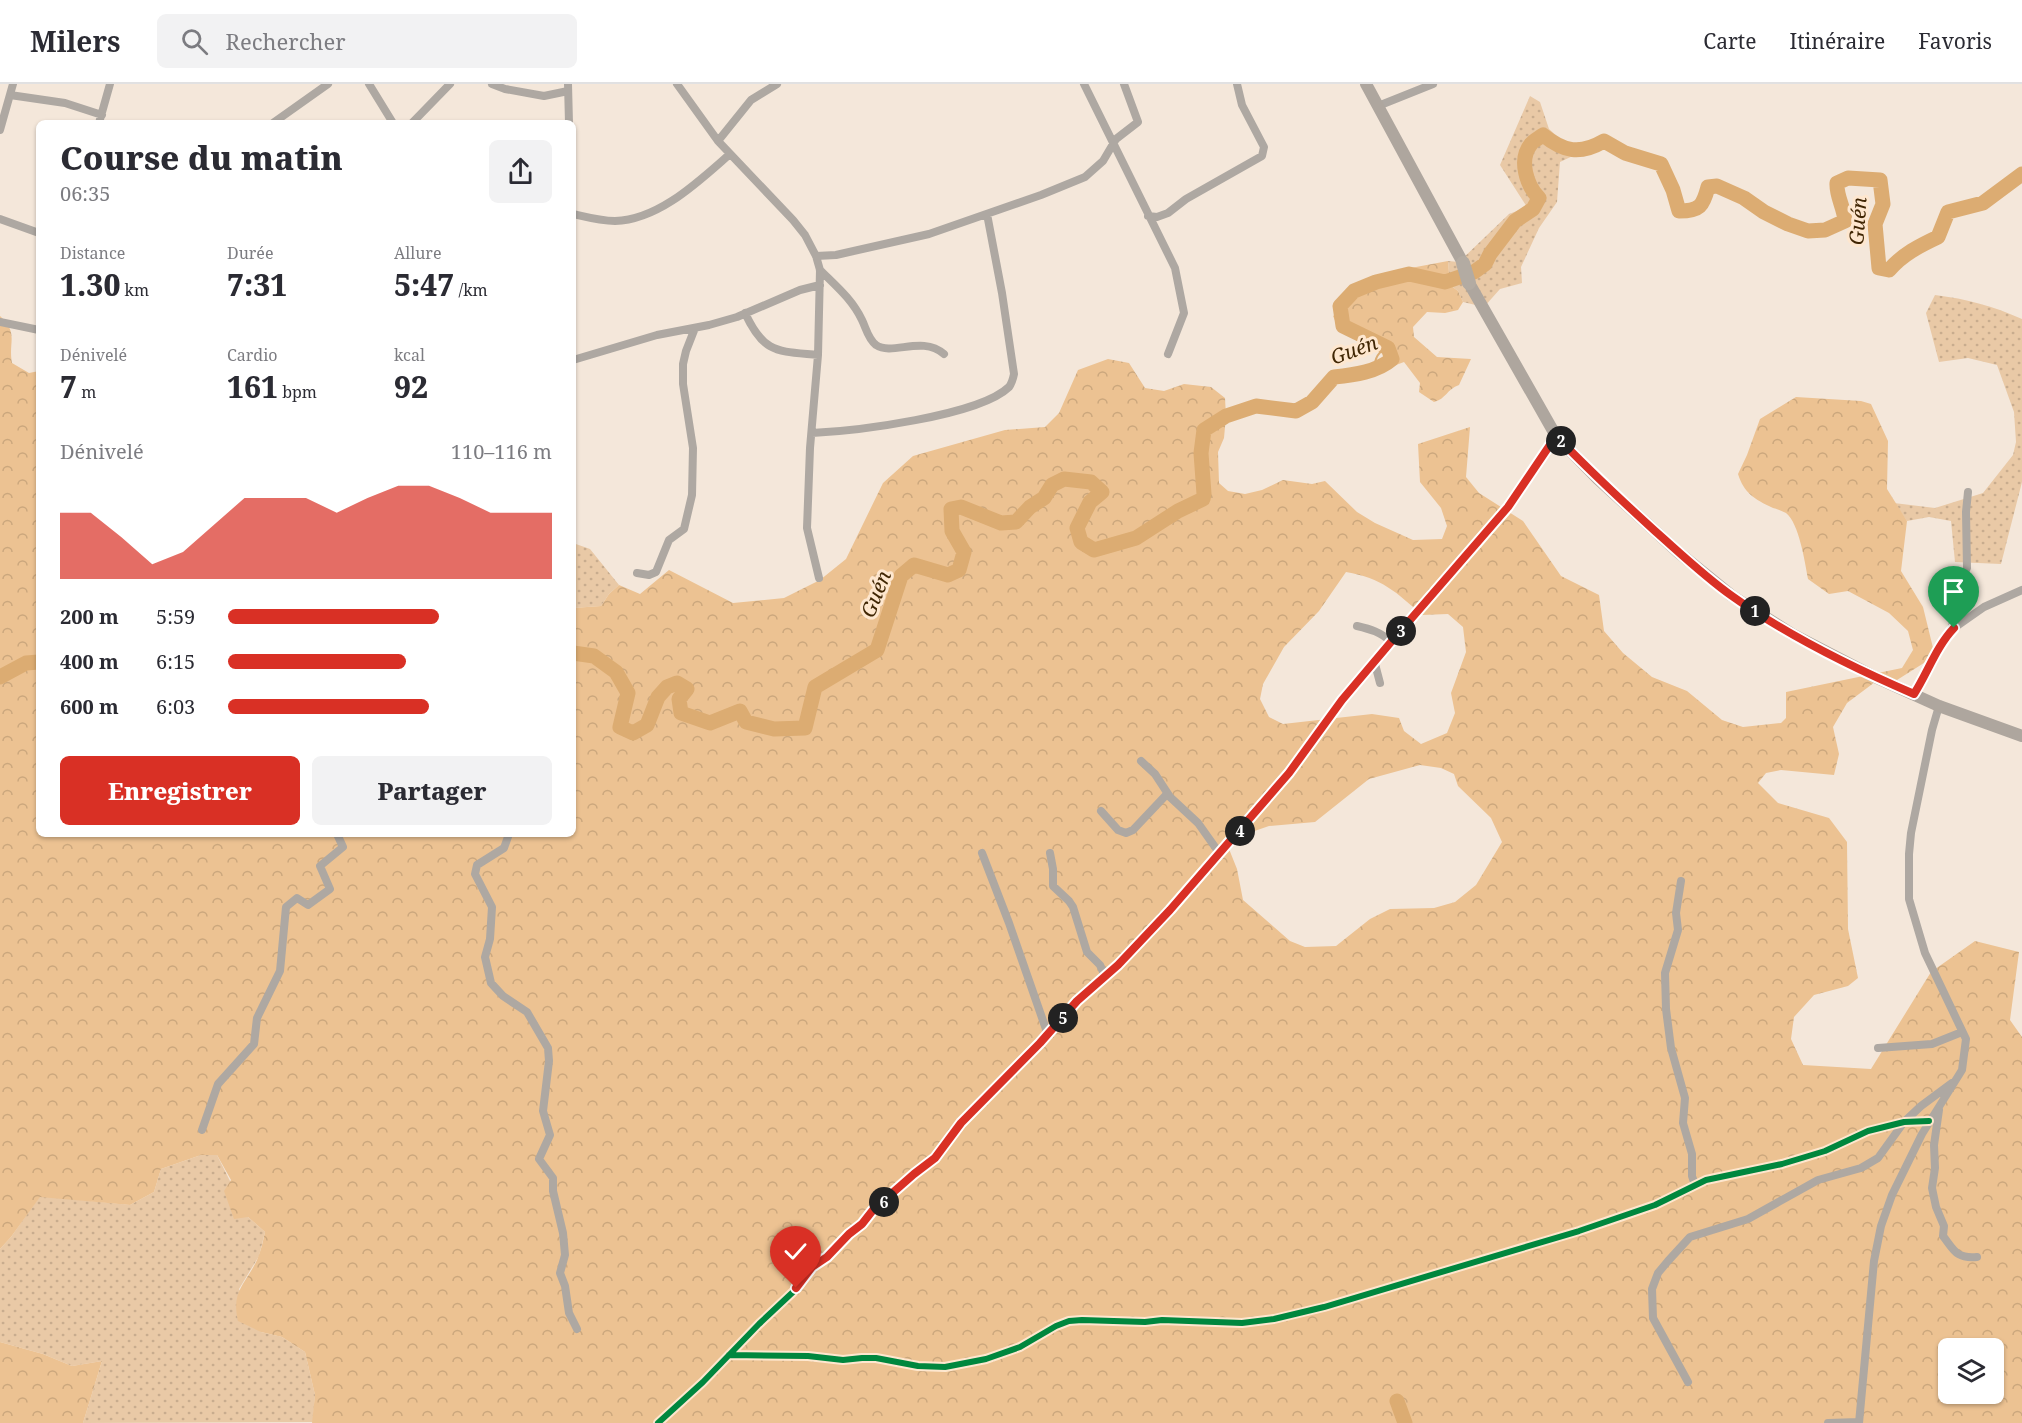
<!DOCTYPE html>
<html lang="fr">
<head>
<meta charset="utf-8">
<style>
	body { margin:0; font-family:"Noto Serif",serif; background:#f2f2f3; color:#2b2b33; height:100vh; display:flex; flex-direction:column; font-size:22px; white-space:nowrap }
	* { box-sizing:border-box; margin:0 }
	p { font-size:20px; color:#7c7c81 }
	.icon { flex:none; width:33px; height:33px; fill:none; stroke:currentColor; stroke-width:2; stroke-linecap:round; stroke-linejoin:round }
	.map { position:relative; flex:1; overflow:hidden }
	.sheet { position:absolute; left:36px; top:36px; width:540px; height:717px; display:flex; flex-direction:column; background:#fff; border-radius:9px; box-shadow:0 2px 4px #0004 }
	.sheet>* { flex:none }
	.tools { position:absolute; left:1938px; top:1254px; display:grid; gap:12px }
	.tools a { display:grid; place-items:center; width:66px; height:66px; border-radius:9px; background:#fff; box-shadow:0 2px 4px #0004; font-size:30px }
	.pin { position:absolute; display:grid; place-items:center; width:51px; height:51px; color:#fff; margin:-62px -26px; border-radius:50% 50% 50% 0; rotate:-45deg; box-shadow:0 0 6px #0007 }
	.pin .icon { rotate:45deg }
	.km { position:absolute; width:30px; height:30px; margin:-15px; border-radius:50%; background:#222; color:#fff; font-size:16px; line-height:30px; text-align:center }
	.round { display:grid; place-items:center; flex:none; width:63px; height:63px; border-radius:9px; background:#f2f2f3 }
	.overview { display:flex; align-items:center; justify-content:space-between; height:102px; padding:0 24px }
	h1 { font-size:33px; font-weight:800; line-height:45px }
	.metrics { display:grid; grid-template-columns:repeat(3,1fr); gap:9px; height:102px; padding:6px 24px }
	.metrics div { display:grid; align-content:center }
	.metrics b { font-size:30px; font-weight:800 }
	.metrics small { font-size:16px; font-weight:400 }
	.metrics p { font-size:16px }
	.chart { height:168px; padding:12px 24px }
	.chart p { display:flex; justify-content:space-between }
	.chart svg { width:100%; height:108px; margin-top:6px; fill:#d93025; opacity:.7 }
	.cta { display:flex; gap:12px; margin-top:auto; padding:12px 24px }
	.cta a { flex:1; height:69px; border-radius:9px; background:#d93025; color:#fff; font-size:24px; font-weight:800; line-height:69px; text-align:center }
	.cta a+a { background:#f2f2f3; color:#2b2b33 }
	ul { padding:0 24px; list-style:none; font-size:20px }
	li { display:grid; grid-template-columns:96px 72px 1fr; align-items:center; height:45px }
	li i { height:15px; border-radius:8px; background:#d93025 }
	header { display:flex; align-items:center; gap:36px; box-sizing:border-box; height:84px; padding:0 30px; background:#fff; border-bottom:2px solid #e1e1e2 }
	header strong { font-size:28px }
	nav { display:flex; gap:33px; margin-inline-start:auto; font-size:21px }
	.search { width:420px; height:54px; background:#f2f2f3; display:flex; align-items:center; gap:15px; box-sizing:border-box; padding:0 21px; border-radius:9px; color:#7c7c81; font-size:22px }
	.map>svg:first-child { display:block }
</style>
</head>
<body>
<header>
<strong>Milers</strong>
<div class="search"><svg class="icon" aria-label="search" viewBox="0 0 24 24"><circle cx="10" cy="10" r="6"/><path d="M15 15l6 6"/></svg>Rechercher</div>
<nav><a>Carte</a><a>Itinéraire</a><a>Favoris</a></nav>
</header>
<div class="map">
<svg width="2022" height="1339" viewBox="0 0 2022 1339">
	<defs>
		<pattern id="grass-dots" width="8" height="8" patternUnits="userSpaceOnUse" patternTransform="scale(1.5)"><rect width="8" height="8" fill="#e9c9a6"/><path d="M2 2h.1M6 6h.1" fill="none" stroke="#c8ac8e" stroke-width="1.8" stroke-linecap="round"/></pattern>
		<pattern id="forest-crowns" width="20" height="18" patternUnits="userSpaceOnUse" patternTransform="scale(1.5)"><rect width="20" height="18" fill="#ecc292"/><path d="M2 6a3 3 0 1 1 6 0M12 15a3 3 0 1 1 6 0" fill="none" stroke="#cba77d"/></pattern>
	</defs>
	<rect width="100%" height="100%" fill="#f4e7da"/>
	<path fill="url(#grass-dots)" d="M1530,12L1540,18L1549,45L1577,70L1560,78L1557,118L1539,144L1521,183L1522,199L1500,205L1484,223L1463,218L1458,207L1450,201L1448,177L1459,178L1509,130L1527,123L1500,81Z
		M1935,211C1967,215 1993,222 2022,235V398L2001,480L1955,478L1951,437L1929,433L1907,437L1894,419L1935,424L1983,409L2013,371L2016,358L2014,328L1997,281L1968,274L1939,278L1926,229Z
		M573,459L590,465L619,501L609,510L601,522L573,524Z
		M201,1071H217L248,1133L265,1148L259,1172L239,1205L261,1248L282,1253L305,1268L315,1311L313,1338L83,1339L102,1277L72,1282L43,1270L0,1258V1165L11,1153L40,1112L130,1121L154,1108L161,1085Z"/>
	<path fill="url(#forest-crowns)" fill-rule="evenodd" d="M1448,177L1450,201L1458,207L1463,218L1458,226L1445,229L1427,228L1413,243L1414,253L1437,273L1471,275L1459,301C1447,305 1446,315 1434,318L1419,308L1420,299L1404,278L1396,281L1378,264L1339,245L1333,232L1348,223L1356,211L1384,189Z
		M0,232C19,249 8,258 12,279L29,289L39,287V750H573V524L601,522L609,510L619,501L640,510L669,486L733,519L784,514L820,496L846,475L883,399L913,372L1005,346L1045,343L1059,329L1078,286L1108,275L1129,279L1145,304L1164,307L1184,300L1211,303L1225,314L1226,332L1224,354L1218,368L1219,399L1228,407L1245,410L1262,406L1283,396L1312,400L1325,397L1357,428L1375,439L1413,456L1442,455L1447,442L1441,424L1420,398L1418,360L1470,343L1466,393L1479,409L1523,437L1561,492L1599,511L1604,547L1623,569L1652,593L1687,607L1722,636L1743,643L1781,639L1786,634V608L1902,584L1913,566L1908,547L1889,529L1848,507L1829,510L1808,495C1805,478 1799,439 1786,429C1782,427 1777,425 1773,424C1754,415 1744,409 1738,390L1747,371L1760,335L1796,313L1861,317L1871,320L1888,357L1887,405L1907,437L1901,487L1923,523L1935,572L1897,596L1875,598L1847,619L1833,643L1839,670L1834,691L1781,686L1766,689L1758,699L1778,719L1829,734L1847,758L1848,845L1858,894L1848,902L1814,911L1794,933L1791,955L1803,981L1871,985L1931,888L1975,857L2019,868L2010,936L2022,953V1339H312L315,1311L305,1268L282,1253L261,1248L238,1237C231,1207 245,1201 257,1176C261,1167 263,1157 265,1148L248,1133L234,1135L224,1107L231,1096L217,1071H201L161,1085L154,1108L130,1121L40,1113L11,1153L0,1165ZM1346,488C1382,494 1396,508 1422,531L1448,530L1463,543L1466,568L1451,609L1455,629L1447,649L1421,660L1404,647L1399,634L1372,630L1283,640L1269,633L1260,615L1263,600L1284,563L1319,527ZM1420,681L1441,684L1454,690L1458,702L1491,734L1502,758L1476,801L1455,818L1434,824L1390,825L1370,835L1336,862L1305,863L1290,857L1243,816L1237,785L1229,765L1243,751L1269,742L1315,738L1369,695ZM1948,1264H1994V1310H1948Z
		M0,1258L43,1270L72,1282L102,1277L83,1339H0Z"/>
	<g fill="none" stroke-linecap="round" stroke-linejoin="round">
		<path stroke="#dcac72" stroke-width="2" d="M1374,285C1375,274 1378,267 1388,264"/>
		<path stroke="#dcac72" stroke-width="15" d="M573,569L594,572L616,588L628,609L620,643L633,649L647,641L658,613L667,603L677,599L687,605L679,615L681,629L710,639L740,627L746,638L774,645L805,644L815,603L877,566L901,492L914,481L948,491L959,486L964,468L952,447L951,425L961,423L1001,439L1016,438L1030,423L1044,414L1052,401L1064,395L1091,398L1102,408L1090,418L1077,444L1081,458L1094,466L1136,454L1178,427L1203,415L1204,410L1201,369L1204,346L1226,332L1256,322L1296,327L1312,318L1334,293C1354,291 1377,288 1392,275L1388,264L1343,242L1340,222L1354,207L1376,198L1409,190L1445,198L1474,188L1485,180L1490,170L1515,137L1533,125L1539,114C1527,102 1518,76 1531,60C1533,57 1539,54 1543,51C1564,68 1580,71 1604,57L1625,69L1661,80L1673,106L1679,127C1700,127 1703,122 1708,103L1717,102L1744,114L1764,128L1788,140L1808,147L1825,146L1845,137C1844,123 1836,112 1837,99L1848,94L1880,96L1883,120L1875,140L1879,184L1889,186C1903,170 1919,162 1938,153L1948,128L1983,119L2022,90
			M0,593L26,579L39,578
			M1397,1317L1405,1339"/>
		<path stroke="#aea8a2" stroke-width="8" d="M369,0L393,39
			M492,0L505,5L544,12L568,7
			M568,0L569,39
			M677,0L718,57L793,136L805,151L816,172L820,186L818,271L810,364L807,444L819,494
			M1084,0L1175,184L1184,229L1168,270
			M10,11L65,19L102,31
			M1378,22L1433,0
			M99,39L110,0
			M273,39L328,0
			M412,39L450,0
			M0,46L13,0
			M718,57L751,16L777,0
			M573,130C586,133 601,137 615,137C659,136 699,97 730,70
			M1148,132L1157,133L1168,129L1186,115L1262,72L1264,63L1242,21L1237,0
			M0,135L39,149
			M816,172L836,171L929,150L1041,111L1085,93L1103,77L1116,55L1138,38L1124,0
			M820,186C836,202 852,215 862,236C866,244 868,255 876,261C893,272 922,251 944,270
			M745,229C764,270 777,267 818,271
			M0,238L39,246
			M573,276L657,251L709,241L737,233L800,206L820,201
			M812,349C855,347 979,332 1009,303C1012,299 1013,295 1014,290L1002,209L987,130
			M637,489L649,491L656,488L669,456L684,445L692,411L693,364L683,300V280L686,267L695,244
			M1357,542C1370,545 1381,548 1391,558
			M1951,547L1963,493L1967,484L1966,428L1968,408
			M1373,580H1375L1380,599
			M1914,610L1934,577L1939,563L1954,544L1984,523L2022,506
			M1141,677L1155,690L1170,713L1198,739L1220,770
			M1101,727L1118,746L1126,749L1133,746L1167,710
			M509,750L504,764L477,781L475,790L492,823L490,855L485,873L491,899L503,912L527,928L548,964L549,977L543,1027L550,1051L539,1075L553,1094V1107L563,1149L565,1171L560,1189L565,1202L569,1229L577,1245
			M982,769L1009,839L1048,951
			M1050,769L1053,785V802L1069,817L1073,823L1087,868L1100,881L1105,892
			M1681,797L1676,829L1678,846L1665,889L1666,925L1671,964L1685,1014L1683,1039L1692,1070V1092L1695,1101
			M1878,964L1932,960L1962,948
			M1939,1026L1934,1061L1935,1084L1932,1104L1936,1123L1944,1142L1943,1152C1954,1166 1956,1175 1977,1173
			M202,1046L218,1000L254,960L257,934L280,887L286,823L297,814L308,821L330,805L320,782L343,763L337,750
			M729,1271L808,1272L843,1276L862,1274H876L918,1282L945,1283L986,1275L1020,1263L1056,1242L1069,1237L1082,1236L1145,1238L1162,1236L1242,1239L1274,1235L1324,1223L1579,1147L1655,1121L1706,1096L1782,1080L1825,1067L1868,1047L1904,1038L1929,1037
			M1688,1298L1653,1234L1652,1205L1658,1189L1668,1177L1690,1153L1748,1135L1818,1096L1861,1084L1878,1074L1904,1038L1921,1022L1952,999
			M658,1339L703,1298L759,1240L793,1208L812,1183L827,1173L849,1150L862,1140L873,1126L921,1084L935,1074L961,1039L1040,959L1077,917L1118,881L1170,826L1289,689L1342,617L1391,558L1508,423L1556,352
			M1828,1339L1859,1338
			M1859,1339L1874,1177L1881,1142L1892,1111L1922,1050L1962,986L1966,955L1925,869L1909,815V770L1911,749L1932,646L1939,622"/>
		<path stroke="#aea69e" stroke-width="12" d="M1366,0L1463,179
			M1469,199L1556,352L1598,395L1678,468L1732,512L1792,550L1875,593L1939,622L2022,652"/>
		<path stroke="#b3aba2" stroke-width="14" d="M1463,179L1469,199"/>
		<defs>
			<path id="cycleway" d="M729,1271L808,1272L843,1276L862,1274H876L918,1282L945,1283L986,1275L1020,1263L1056,1242L1069,1237L1082,1236L1145,1238L1162,1236L1242,1239L1274,1235L1324,1223L1579,1147L1655,1121L1706,1096L1782,1080L1825,1067L1868,1047L1904,1038L1929,1037
				M658,1339L703,1298L759,1240L793,1208L812,1183L827,1173L849,1150L862,1140L873,1126L921,1084L935,1074L961,1039L1040,959L1077,917L1118,881L1170,826L1289,689L1342,617L1391,558L1508,423L1556,352"/>
		</defs>
		<use href="#cycleway" stroke="#fee7cf" stroke-width="10"/>
		<use href="#cycleway" stroke="#00873e" stroke-width="6"/>
	</g>
	<g fill="none" stroke-linecap="round" stroke-linejoin="round">
		<defs>
			<path id="route" d="M796,1204L812,1183L827,1173L849,1150L862,1140L873,1126L914,1090L935,1074L961,1039L1040,959L1077,917L1118,881L1170,826L1289,689L1342,616L1391,558L1508,423L1556,352C1588,385 1621,416 1655,447C1680,469 1705,493 1732,512C1788,552 1851,583 1914,610C1928,588 1936,563 1954,544"/>
		</defs>
		<use href="#route" stroke="#fff" stroke-width="12"/>
		<use href="#route" stroke="#d93025" stroke-width="8"/>
	</g>
	<g text-anchor="middle" stroke-width="6" stroke-linejoin="round" paint-order="stroke">
		<g font-size="20" font-style="italic" fill="#402604" stroke="#fee7cf">
			<text transform="translate(1858 137) rotate(-86)" y="7">Guén</text>
			<text transform="translate(1354 266) rotate(-20)" y="7">Guén</text>
			<text transform="translate(876 510) rotate(-68)" y="7">Guén</text>
		</g>
	</g>
</svg>
<div class="tools">
<a><svg class="icon" aria-label="layers" viewBox="0 0 24 24"><path d="M12 4l9 5-9 5-9-5zM3 14l9 5 9-5"/></svg></a>
</div>
<div class="pin" style="left:1954px;top:544px;background:#1e9e55"><svg class="icon" aria-label="arrive" viewBox="0 0 24 24"><path d="M6 21V4h12l-3 4 3 4H6"/></svg></div>
<div class="pin" style="left:796px;top:1204px;background:#d93025"><svg class="icon" aria-label="check" viewBox="0 0 24 24"><path d="M5 12l5 5 9-10"/></svg></div>
<b class="km" style="left:1755px;top:527px">1</b>
<b class="km" style="left:1561px;top:357px">2</b>
<b class="km" style="left:1401px;top:547px">3</b>
<b class="km" style="left:1240px;top:747px">4</b>
<b class="km" style="left:1063px;top:934px">5</b>
<b class="km" style="left:884px;top:1118px">6</b>
<section class="sheet">
<div class="overview"><div><h1>Course du matin</h1><p>06:35</p></div><a class="round"><svg class="icon" aria-label="share" viewBox="0 0 24 24"><path d="M12 15V3M7 8l5-5 5 5M5 13v7h14v-7"/></svg></a></div>
<div class="metrics">
<div><p>Distance</p><b>1.30<small> km</small></b></div>
<div><p>Durée</p><b>7:31</b></div>
<div><p>Allure</p><b>5:47<small> /km</small></b></div>
</div>
<div class="metrics">
<div><p>Dénivelé</p><b>7<small> m</small></b></div>
<div><p>Cardio</p><b>161<small> bpm</small></b></div>
<div><p>kcal</p><b>92</b></div>
</div>
<div class="chart"><p><span>Dénivelé</span>110–116 m</p>
<svg viewBox="0 0 160 44" preserveAspectRatio="none"><path d="M0 44V17L10 17L20 27L30 38L40 33L50 22L60 11L70 11L80 11L90 17L100 11L110 6L120 6L130 11L140 17L150 17L160 17V44z"/></svg>
</div>
<ul>
<li><b>200 m</b>5:59<i style="width:65%"></i></li>
<li><b>400 m</b>6:15<i style="width:55%"></i></li>
<li><b>600 m</b>6:03<i style="width:62%"></i></li>
</ul>
<div class="cta"><a>Enregistrer</a><a>Partager</a></div>
</section>
</div>
</body>
</html>
